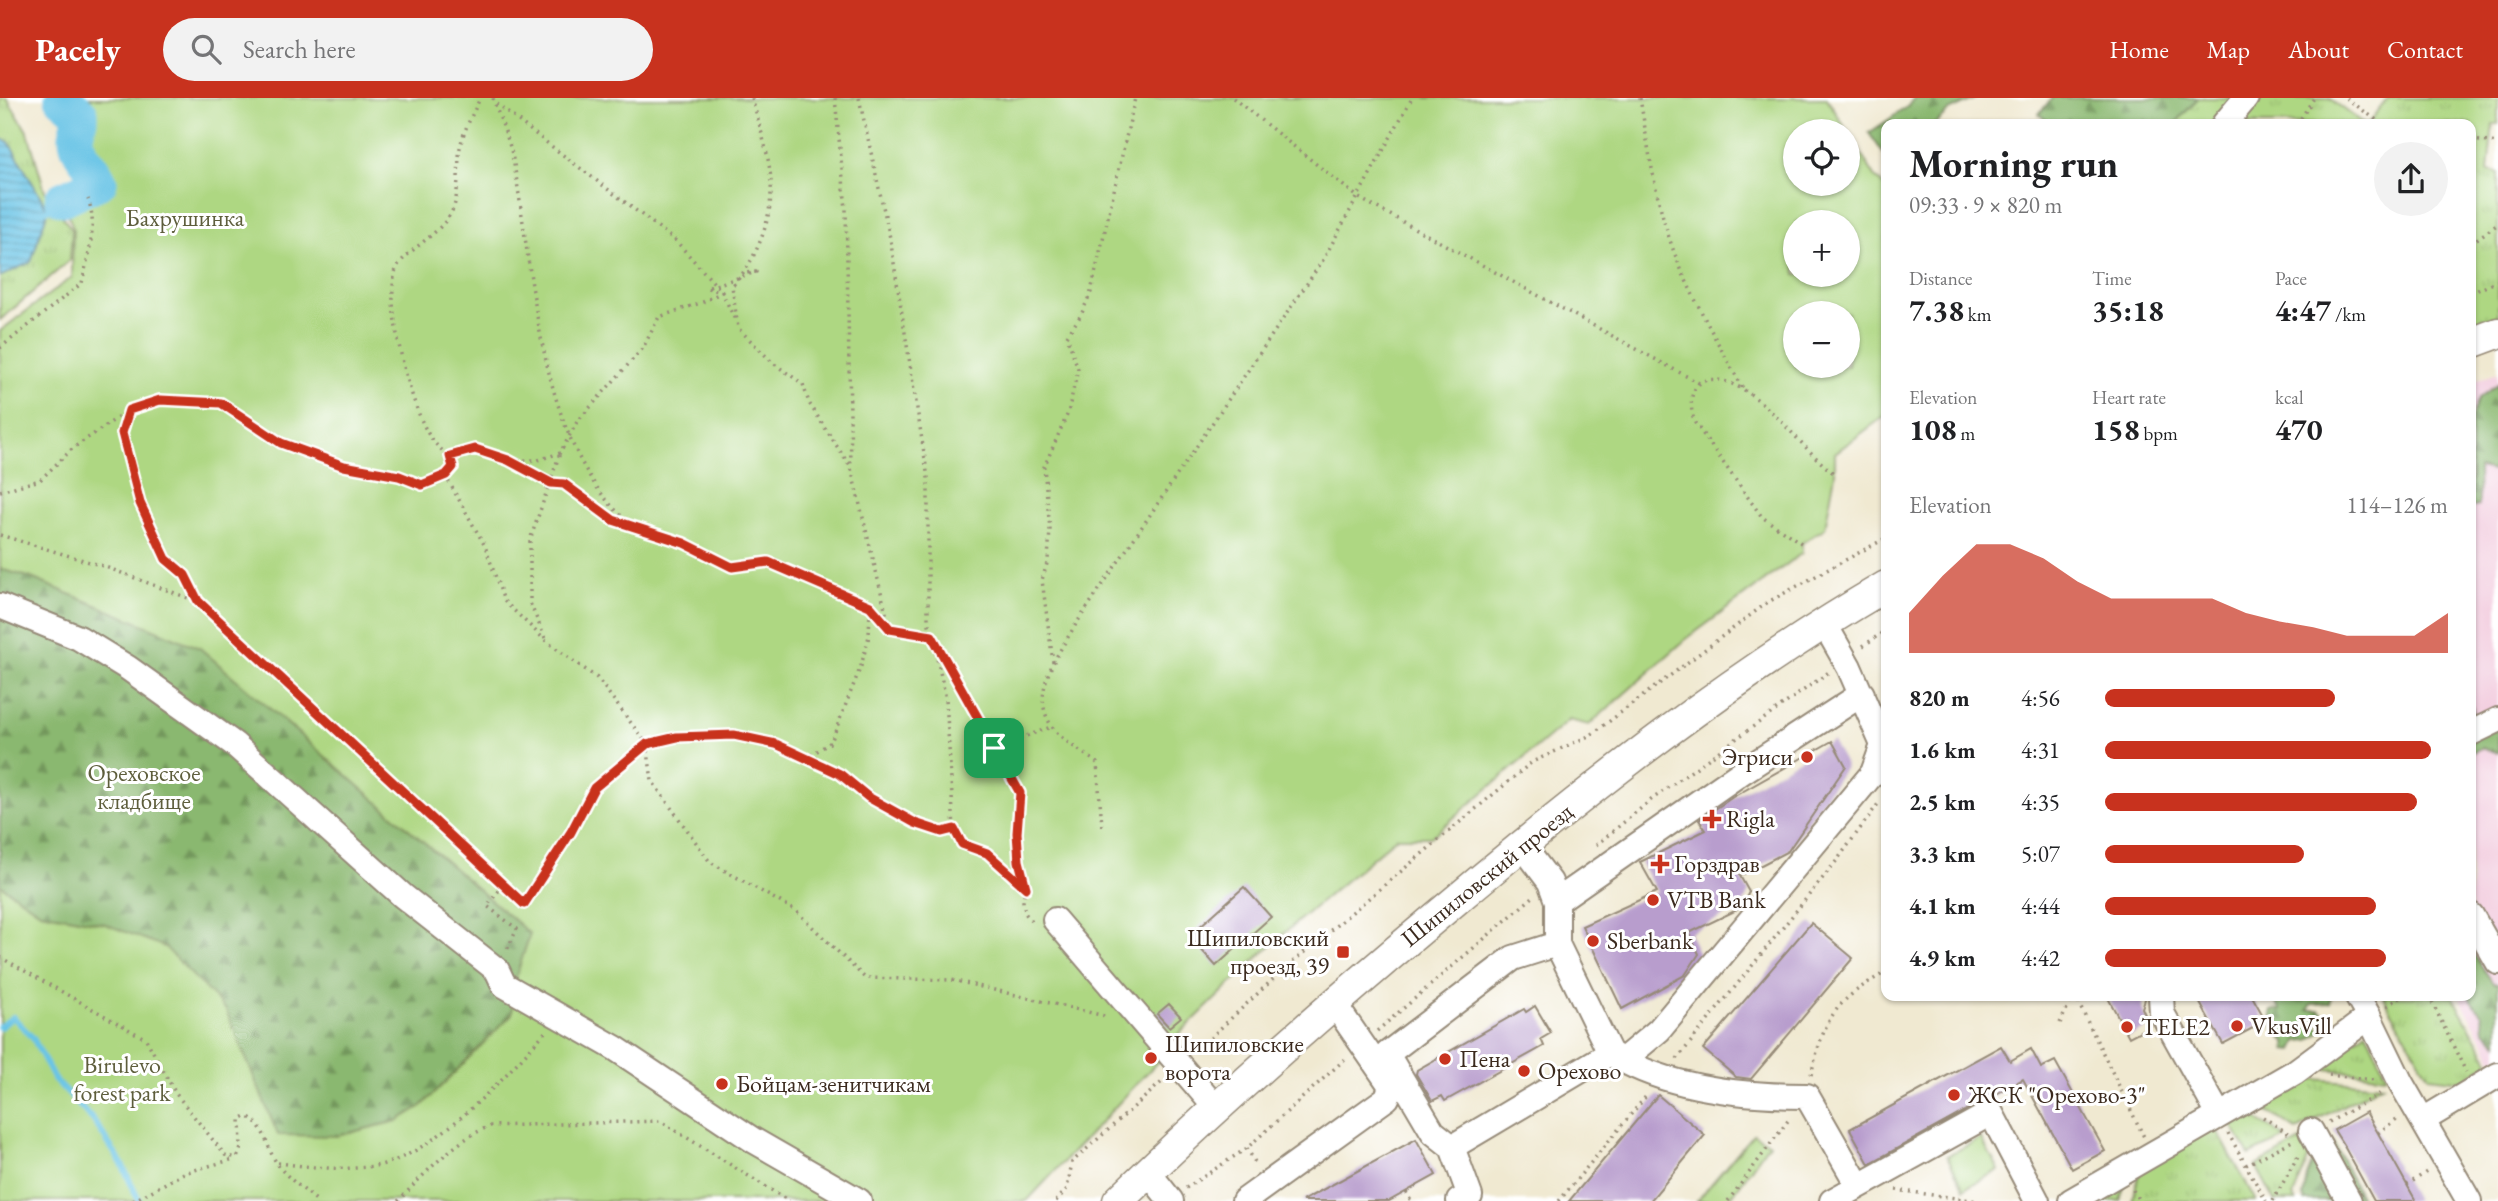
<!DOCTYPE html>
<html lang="en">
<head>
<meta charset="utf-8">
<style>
	body { margin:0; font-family:"EB Garamond",serif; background:#f2f2f2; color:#202124; height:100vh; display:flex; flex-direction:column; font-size:26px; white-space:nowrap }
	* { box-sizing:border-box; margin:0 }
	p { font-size:23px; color:#757577 }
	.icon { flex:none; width:38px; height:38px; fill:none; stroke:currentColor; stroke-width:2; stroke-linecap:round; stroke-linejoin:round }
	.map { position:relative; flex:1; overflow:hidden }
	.details { position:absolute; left:1881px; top:21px; width:595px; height:882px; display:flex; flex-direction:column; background:#fff; border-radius:14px; box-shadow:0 2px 5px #0004 }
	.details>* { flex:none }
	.tools { position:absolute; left:1783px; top:21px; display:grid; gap:14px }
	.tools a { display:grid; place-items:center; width:77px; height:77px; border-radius:50%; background:#fff; box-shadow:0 2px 5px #0004; font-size:35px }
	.pin { position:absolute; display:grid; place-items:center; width:60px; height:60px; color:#fff; margin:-30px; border-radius:14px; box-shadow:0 4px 10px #0006 }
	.round { display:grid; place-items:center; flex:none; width:74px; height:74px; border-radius:37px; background:#f2f2f2 }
	.head { display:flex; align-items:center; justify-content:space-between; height:119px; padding:0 28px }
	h1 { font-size:38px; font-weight:700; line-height:52px }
	.figures { display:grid; grid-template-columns:repeat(3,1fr); gap:10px; height:119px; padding:7px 28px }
	.figures div { display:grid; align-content:center }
	.figures b { font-size:30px; font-weight:700 }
	.figures small { font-size:19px; font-weight:400 }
	.figures p { font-size:19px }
	.chart { height:196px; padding:14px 28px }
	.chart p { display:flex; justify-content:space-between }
	.chart svg { width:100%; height:126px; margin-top:7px; fill:#c8321e; opacity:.7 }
	ul { padding:0 28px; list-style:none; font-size:23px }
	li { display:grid; grid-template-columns:112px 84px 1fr; align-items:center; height:52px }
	li i { height:18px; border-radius:9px; background:#c8321e }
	header { display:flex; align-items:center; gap:42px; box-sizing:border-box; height:98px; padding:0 35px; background:#c8321e; color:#fff }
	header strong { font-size:33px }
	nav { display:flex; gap:38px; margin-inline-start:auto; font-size:24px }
	.search { width:490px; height:63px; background:#f2f2f2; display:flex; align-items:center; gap:18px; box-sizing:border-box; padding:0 24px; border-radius:38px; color:#757577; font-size:26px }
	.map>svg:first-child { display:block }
</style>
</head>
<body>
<header>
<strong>Pacely</strong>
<div class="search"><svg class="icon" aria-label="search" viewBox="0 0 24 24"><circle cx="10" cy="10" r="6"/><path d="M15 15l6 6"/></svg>Search here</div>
<nav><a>Home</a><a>Map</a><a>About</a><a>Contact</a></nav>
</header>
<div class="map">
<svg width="2498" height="1103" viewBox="0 0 2498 1103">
	<defs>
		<pattern id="grass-tufts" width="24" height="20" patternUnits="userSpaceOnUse" patternTransform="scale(1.75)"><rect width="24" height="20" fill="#aed782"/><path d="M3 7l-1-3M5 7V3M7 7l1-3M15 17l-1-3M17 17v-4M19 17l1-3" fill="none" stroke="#97b970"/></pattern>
		<pattern id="forest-firs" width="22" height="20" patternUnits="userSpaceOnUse" patternTransform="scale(1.75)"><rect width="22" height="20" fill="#8ab870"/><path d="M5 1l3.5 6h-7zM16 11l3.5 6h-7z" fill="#72965b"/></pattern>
		<pattern id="water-rules" width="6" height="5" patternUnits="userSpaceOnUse" patternTransform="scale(1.75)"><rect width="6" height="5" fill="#69c4e6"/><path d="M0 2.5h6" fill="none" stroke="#589fba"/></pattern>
	</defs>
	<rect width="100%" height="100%" fill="#fff"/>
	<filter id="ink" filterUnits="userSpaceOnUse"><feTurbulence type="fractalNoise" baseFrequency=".0143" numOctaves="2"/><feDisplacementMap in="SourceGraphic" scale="14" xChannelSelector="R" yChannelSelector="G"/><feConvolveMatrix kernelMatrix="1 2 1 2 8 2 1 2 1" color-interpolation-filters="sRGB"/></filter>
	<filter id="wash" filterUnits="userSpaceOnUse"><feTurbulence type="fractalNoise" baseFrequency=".00686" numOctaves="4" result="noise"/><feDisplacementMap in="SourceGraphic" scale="28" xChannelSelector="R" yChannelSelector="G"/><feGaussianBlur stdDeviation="1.57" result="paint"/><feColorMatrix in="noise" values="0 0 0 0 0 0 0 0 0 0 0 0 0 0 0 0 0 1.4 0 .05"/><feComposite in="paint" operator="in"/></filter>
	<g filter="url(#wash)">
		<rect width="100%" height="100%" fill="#f0e9d1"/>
		<path fill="#f3cfe0" d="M2498,275V971L2459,898H2471V284Z"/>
		<path fill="url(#grass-tufts)" stroke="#748050" stroke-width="2" d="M0,0H7L28,35L45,93L72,132L70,162L0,222Z
			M2198,0H2329L2364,26H2175Z
			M2388,0H2498V26H2493L2488,73L2498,75V218L2471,228V26H2368Z
			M2383,898H2452L2490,964L2462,983L2429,979Z
			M2366,933L2387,978L2317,970Z
			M2302,980L2382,987L2297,1032L2255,1006Z
			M2243,1012L2286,1040L2249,1057L2228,1020Z
			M2214,1027L2256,1103H2132L2141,1068Z
			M2310,1038L2314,1046L2293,1099L2296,1103H2275L2256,1068Z
			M2128,1073L2120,1103H2079Z"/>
		<path fill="url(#forest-firs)" stroke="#627147" stroke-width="2" d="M1914,0H1977L1949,13L1935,26H1886V59L1869,35L1907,9Z
			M2052,0H2198L2175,26H2050L2039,16Z
			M2498,286V374L2478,370L2479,408L2471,409V320L2479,300Z
			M0,471L29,479L200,550L530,836L516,879L512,916L422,1008L397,1023L337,1038H278L105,826L40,814L0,787Z
			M2471,606L2476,623L2498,633V655L2482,650L2471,655Z
			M2471,852L2493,885L2498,886V945L2484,931L2482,917L2469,898Z
			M2281,898H2332L2330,905L2312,906L2308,912H2320L2325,917L2324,924L2313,926L2323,933L2309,942L2298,943L2294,953L2286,952V944L2274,931L2271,913L2281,912L2274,903Z
			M2323,1038L2333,1043L2362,1103H2305L2303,1099L2307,1078Z"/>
		<path fill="#aed782" stroke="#748050" stroke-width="2" fill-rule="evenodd" d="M62,0H1827L1847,33H1796V86H1848V35L1876,80L1886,90V317L1835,355V376L1825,430L1802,445V455L1685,542L1589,627L1569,622L1431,739H1397L1277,841L1172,943L1161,960L1027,1103H0V787L40,814L105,826L165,849L226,912L278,1037L337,1038L397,1023L422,1008L512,916L516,879L530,836L200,550L29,479L0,471V233L72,179L73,130L62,101L100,84C94,68 75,56 76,38C77,31 80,24 81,16ZM1796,124H1848V177H1796ZM1796,215H1848V268H1796Z
			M1753,1036L1769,1045L1728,1103H1697Z
			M1981,1040L1999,1072L1964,1091L1947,1058Z"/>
		<path fill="url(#water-rules)" stroke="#527782" stroke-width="2" d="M0,41L9,44L48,112L31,164L0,179Z"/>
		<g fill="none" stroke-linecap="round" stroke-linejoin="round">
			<path stroke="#69c4e6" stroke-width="6" d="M39,113L48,112L62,101
				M0,929L13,919L33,940L54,981L94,1023L122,1066L139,1103"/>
			<path stroke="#69c4e6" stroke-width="35" d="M62,0L81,16C80,24 77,31 76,38C75,56 94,68 100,84L62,101"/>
		</g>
		<g id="blocks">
			<path fill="#b89dcd" d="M1832,643L1846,668L1788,753L1740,778L1749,794L1741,810L1689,835L1699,856L1685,877L1622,911L1582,828L1657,794L1640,764L1706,732L1699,722L1733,699Z
				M1244,789L1271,819L1216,868L1189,838Z
				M1811,825L1853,860L1751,981L1736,979L1703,951Z
				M2107,898H2146L2142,910L2150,928L2129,939Z
				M2196,898H2252L2266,923L2223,946Z
				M1169,906L1181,919L1169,929L1157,916Z
				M1535,908L1551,935L1541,941L1544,948L1445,1003L1442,998L1432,1003L1416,976L1417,972L1524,911L1526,914Z
				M2001,948L2010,963L2031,951L2041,970L2055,963L2105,1053L2072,1071L2023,981L1869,1066L1850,1031Z
				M1658,997L1705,1037L1650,1103H1569Z
				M2366,1014L2378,1035L2416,1103H2374L2344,1048L2334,1032Z
				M1416,1041L1436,1077L1389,1103H1302Z"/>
		</g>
	</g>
	<g filter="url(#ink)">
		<use href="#blocks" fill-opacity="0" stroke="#968a78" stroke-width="2"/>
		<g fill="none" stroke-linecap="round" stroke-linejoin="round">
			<defs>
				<path id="minor" d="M2224,26L2246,0
					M0,508L79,540L128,570L234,646L403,798L497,872L504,887L615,950L753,1042L859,1103
					M2471,635L2498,622
					M1522,747L1550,784L1557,803V846L1610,955C1665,990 1744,998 1807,998L1858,1087
					M1557,803L1742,674L1862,596
					M2471,817L2498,864
					M1055,822L1216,1010
					M1557,846L1513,860L1387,956L1433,1034L1452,1049L1610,955
					M2161,898L2162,915L2219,1017
					M2369,919L2401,985L2469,1103
					M1622,963L1659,932L1873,675L1883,647L1849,569L1824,525
					M2423,1022L2498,977
					M2311,1033L2349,1103
					M1452,1049L1470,1098L1459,1103
					M1148,1074L1171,1103
					M1244,1103L1387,1000L1391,988L1333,904
					M1832,1103L1991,1015L2037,1103
					M2071,1103L2295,974L2369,919L2357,898"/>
				<path id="major" d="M2471,245L2498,235
					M1118,1103C1226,998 1339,900 1455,803C1591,689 1732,578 1886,488"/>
			</defs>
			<use href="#minor" stroke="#968a78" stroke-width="28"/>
			<use href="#major" stroke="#968a78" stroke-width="33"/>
			<path stroke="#968a78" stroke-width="3.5" stroke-dasharray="2 5" stroke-linecap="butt" d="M493,0C499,20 509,40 513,61C534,171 537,352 632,427
				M752,0C759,27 773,67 771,95C770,127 754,166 732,188L738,230L773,265L803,286L809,305L851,370L890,531L932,538L946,601L954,731L962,746L987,756L1024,789
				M835,0L846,111L851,368
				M859,0L890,140L928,380V522L932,538L1020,695L1017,735L1019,763L1025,790L1023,804L1025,815L1034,826
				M1233,0L1359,100L1699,285
				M1640,0C1649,54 1657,113 1678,164C1697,209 1721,251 1745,294
				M2346,0L2382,26
				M496,6L676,143L722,194L736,224
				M2297,26L2314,0
				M2471,42L2498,45
				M2471,145L2498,126
				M2471,195L2498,183
				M0,250L82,185C88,158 98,127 88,101
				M129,312L122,335L140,405L166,461L185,476L198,504L524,806L571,734L594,689L647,646L677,639L734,637L776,646L840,676L868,699L915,725L942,734L954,731
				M450,358L475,351L508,362H538L560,355L577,324L643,250L659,219L703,204L722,194L706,190L756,174L745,175
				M510,363L551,385L564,386L613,422L684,445L732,469L768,464L870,507L889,530
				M445,377L485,448L504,503L546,543L597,580L647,646L652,683L710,764L796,813L865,880L952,882L1109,919
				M0,393L40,382L73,350L129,312L160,302L221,305L281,345L344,367L399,378L422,387L445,377L453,369C449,355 439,352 431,340C412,315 379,192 399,166C413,148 440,136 452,113C460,97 457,68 460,50C463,33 473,16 480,0
				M0,437L103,468L196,503
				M1801,445L1762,419L1695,325C1685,297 1695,272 1730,285C1769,300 1801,351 1835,376
				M545,540L530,505V442L560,355
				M1863,548L1886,532
				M1053,564L1042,482L1048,462L1050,431L1044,369L1068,315L1078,271L1067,238L1081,217L1091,194L1135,0
				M994,650L1051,629
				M805,661L831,644L861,568L869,538L870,510
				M1102,728L1097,665C1083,654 1060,642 1051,627C1029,593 1059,555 1076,526L1323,162L1412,0
				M1596,747L1651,702L1829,574
				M503,787L487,808L517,831L506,854
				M0,859L146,941L176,996L225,1057L237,1060L241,1050L240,1021L246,1018C265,1025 266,1049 276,1064C285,1079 304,1091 317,1103
				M2075,898L2144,1039
				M2429,898L2466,974
				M2387,908L2403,898
				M2060,925L2073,898
				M1377,933L1534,798
				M1195,954L1284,871L1532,664L1591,637L1768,504L1886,440
				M1677,961L1838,761L1878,706
				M1811,977C1825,919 1834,903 1886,874
				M2329,977L2374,982
				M2263,1019L2289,1036
				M2329,1024L2383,994
				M2228,1035L2266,1103
				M2378,1035L2398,1020
				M1247,1050L1256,1066
				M278,1065C311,1069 342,1073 375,1068C433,1059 508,976 546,933
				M2246,1067L2294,1042
				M2407,1087L2428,1073
				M1186,1090L1247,1050L1345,961
				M1896,1092L1978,1103
				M2133,1092L2139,1103
				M1406,1094L1411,1103
				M133,1103L184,1075L234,1061
				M398,1103C427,1074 452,1044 490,1028L660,1023L789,1103
				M1056,1103L1067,1091L1072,1064L1163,983
				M1559,1103L1647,997
				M1728,1103L1790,1020
				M2273,1103L2299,1056"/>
			<use href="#minor" stroke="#fff" stroke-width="24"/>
			<use href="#major" stroke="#fff" stroke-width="30"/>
		</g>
	</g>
	<g fill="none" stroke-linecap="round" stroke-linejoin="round" filter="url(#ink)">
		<defs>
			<path id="route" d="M160,302L221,305L281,345L344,368L399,378L422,387L446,377L453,369L450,358L475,351L508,362L551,385L564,386L613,422L684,445L732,469L768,464L870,508L890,531L932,538L1020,695L1017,735L1019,763L1026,790L987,755L962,746L954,731L942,734L915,725L868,699L840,676L776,646L734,637L677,639L647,646L594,690L571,734L524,806L198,503L185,477L166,461L140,405L122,335L129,312Z"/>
		</defs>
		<use href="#route" stroke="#fff" stroke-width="14"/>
		<use href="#route" stroke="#c8321e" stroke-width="9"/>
	</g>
	<g fill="#c8321e" stroke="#fff" stroke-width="2.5">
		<circle cx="1807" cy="659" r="7"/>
		<path d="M1708.5 710.5h7v7h7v7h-7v7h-7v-7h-7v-7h7z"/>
		<path d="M1656.5 755.5h7v7h7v7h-7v7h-7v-7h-7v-7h7z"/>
		<circle cx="1653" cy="802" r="7"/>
		<circle cx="1593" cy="843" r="7"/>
		<rect x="1336" y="847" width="14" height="14" rx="3.5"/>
		<circle cx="2237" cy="928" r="7"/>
		<circle cx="2127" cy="929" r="7"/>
		<circle cx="1151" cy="960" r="7"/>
		<circle cx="1445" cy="961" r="7"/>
		<circle cx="1524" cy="973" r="7"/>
		<circle cx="722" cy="986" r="7"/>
		<circle cx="1954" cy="997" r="7"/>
	</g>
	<g text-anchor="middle" stroke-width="6" stroke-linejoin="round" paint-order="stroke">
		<g font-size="24" fill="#5e5e3c" stroke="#fff">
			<text x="185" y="128">Бахрушинка</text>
			<text x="144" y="683">Ореховское<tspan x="144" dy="28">кладбище</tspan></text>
			<text x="122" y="975">Birulevo<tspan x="122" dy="28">forest park</tspan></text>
		</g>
		<g font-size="24" fill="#3b2a1e" stroke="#fff" text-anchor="start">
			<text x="1793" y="667" text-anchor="end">Эгриси</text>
			<text x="1726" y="729">Rigla</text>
			<text x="1674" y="774">Горздрав</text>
			<text x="1667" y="810">VTB Bank</text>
			<text x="1329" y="848" text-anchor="end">Шипиловский<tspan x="1329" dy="28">проезд, 39</tspan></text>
			<text x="1607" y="851">Sberbank</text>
			<text x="2251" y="936">VkusVill</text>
			<text x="2141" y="937">TELE2</text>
			<text x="1165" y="954">Шипиловские<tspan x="1165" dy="28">ворота</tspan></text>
			<text x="1459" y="969">Пена</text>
			<text x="1538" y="981">Орехово</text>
			<text x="736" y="994">Бойцам-зенитчикам</text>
			<text x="1968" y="1005">ЖСК "Орехово-3"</text>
		</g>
		<g font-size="24" fill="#3b2a1e" stroke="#fff">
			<text transform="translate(1487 777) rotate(-39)" y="8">Шипиловский проезд</text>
		</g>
	</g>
</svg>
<div class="tools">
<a><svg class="icon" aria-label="locate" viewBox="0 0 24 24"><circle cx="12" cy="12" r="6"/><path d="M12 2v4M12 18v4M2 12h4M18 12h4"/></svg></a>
<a>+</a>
<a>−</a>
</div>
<div class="pin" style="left:994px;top:650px;background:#1e9e55"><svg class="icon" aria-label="arrive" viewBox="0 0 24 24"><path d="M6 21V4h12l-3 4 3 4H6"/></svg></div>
<section class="details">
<div class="head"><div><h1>Morning run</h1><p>09:33 · 9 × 820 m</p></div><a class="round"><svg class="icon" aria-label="share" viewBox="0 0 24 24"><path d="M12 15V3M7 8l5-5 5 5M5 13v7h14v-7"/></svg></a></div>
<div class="figures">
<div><p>Distance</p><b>7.38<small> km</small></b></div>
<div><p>Time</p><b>35:18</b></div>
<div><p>Pace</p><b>4:47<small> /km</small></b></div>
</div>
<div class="figures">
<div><p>Elevation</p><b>108<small> m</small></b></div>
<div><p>Heart rate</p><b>158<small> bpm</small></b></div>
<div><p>kcal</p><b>470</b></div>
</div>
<div class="chart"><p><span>Elevation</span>114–126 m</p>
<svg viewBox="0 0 160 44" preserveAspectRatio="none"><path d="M0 44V30L10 17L20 6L30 6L40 11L50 19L60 25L70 25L80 25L90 25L100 30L110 33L120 35L130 38L140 38L150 38L160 30V44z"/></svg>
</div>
<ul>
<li><b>820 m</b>4:56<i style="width:67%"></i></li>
<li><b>1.6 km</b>4:31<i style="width:95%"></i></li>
<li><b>2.5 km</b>4:35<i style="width:91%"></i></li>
<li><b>3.3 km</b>5:07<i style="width:58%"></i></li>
<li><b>4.1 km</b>4:44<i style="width:79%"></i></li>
<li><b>4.9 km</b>4:42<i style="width:82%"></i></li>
</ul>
</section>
</div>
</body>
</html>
